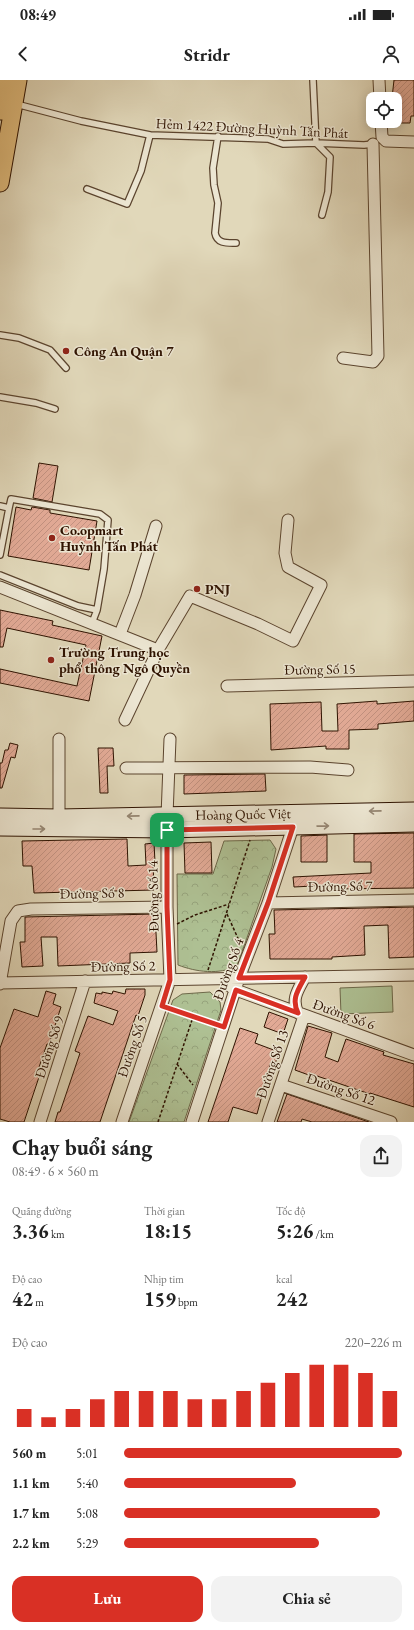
<!DOCTYPE html>
<html lang="vi">
<head>
<meta charset="utf-8">
<style>
	body { margin:0; font-family:"EB Garamond",serif; background:#f2f2f2; color:#222; height:100vh; display:flex; flex-direction:column; font-size:15px; white-space:nowrap }
	* { box-sizing:border-box; margin:0 }
	p { font-size:13px; color:#767676 }
	.icon { flex:none; width:22px; height:22px; fill:none; stroke:currentColor; stroke-width:2; stroke-linecap:round; stroke-linejoin:round }
	.map { position:relative; height:1042px; overflow:hidden }
	.drawer { display:flex; flex-direction:column; background:#fff; flex:1 }
	.drawer>* { flex:none }
	.buttons { position:absolute; left:366px; top:12px; display:grid; gap:8px }
	.buttons a { display:grid; place-items:center; width:36px; height:36px; border-radius:8px; background:#fff; box-shadow:0 2px 10px #0003; font-size:20px }
	.pin { position:absolute; display:grid; place-items:center; width:34px; height:34px; color:#fff; margin:-17px; border-radius:8px; box-shadow:0 2px 6px #0006 }
	.round { display:grid; place-items:center; flex:none; width:42px; height:42px; border-radius:12px; background:#f2f2f2 }
	.headline { display:flex; align-items:center; justify-content:space-between; height:68px; padding:0 12px }
	h1 { font-size:22px; font-weight:700; line-height:30px }
	.metrics { display:grid; grid-template-columns:repeat(3,1fr); gap:6px; height:68px; padding:4px 12px }
	.metrics div { display:grid; align-content:center }
	.metrics b { font-size:20px; font-weight:700 }
	.metrics small { font-size:11px; font-weight:400 }
	.metrics p { font-size:11px }
	.chart { height:112px; padding:8px 12px }
	.chart p { display:flex; justify-content:space-between }
	.chart svg { width:100%; height:72px; margin-top:4px; stroke:#d93025; stroke-width:6 }
	.primary-button { display:flex; gap:8px; margin-top:auto; padding:8px 12px }
	.primary-button a { flex:1; height:46px; border-radius:12px; background:#d93025; color:#fff; font-size:16px; font-weight:700; line-height:46px; text-align:center }
	.primary-button a+a { background:#f2f2f2; color:#222 }
	ul { padding:0 12px; list-style:none; font-size:13px }
	li { display:grid; grid-template-columns:64px 48px 1fr; align-items:center; height:30px }
	li i { height:10px; border-radius:5px; background:#d93025 }
	.status { display:flex; justify-content:space-between; align-items:center; height:28px; padding:0 20px; background:#fff; direction:ltr }
	.status svg { height:11px; fill:currentColor }
	header { display:flex; justify-content:space-between; align-items:center; height:52px; padding:0 12px; background:#fff; font-size:18px; font-weight:700 }
	.map>svg:first-child { display:block }
</style>
</head>
<body>
<div class="status"><b>08:49</b><svg viewBox="0 0 49 12"><path d="M0 12V9h3v3zM5 12V6h3v6zM10 12V3h3v9zM15 12V0h3v12zM26 1h20v11H26zM47 4h2v5h-2z"/></svg></div>
<header><svg class="icon" aria-label="back" viewBox="0 0 24 24"><path d="M15 5l-7 7 7 7"/></svg>Stridr<svg class="icon" aria-label="person" viewBox="0 0 24 24"><circle cx="12" cy="8" r="4"/><path d="M4 21q1-7 8-7t8 7"/></svg></header>
<div class="map">
<svg width="414" height="1042" viewBox="0 0 414 1042">
	<defs>
		<pattern id="forest-crowns" width="20" height="18" patternUnits="userSpaceOnUse"><rect width="20" height="18" fill="#aec093"/><path d="M2 6a3 3 0 1 1 6 0M12 15a3 3 0 1 1 6 0" fill="none" stroke="#96a47d"/></pattern>
		<pattern id="building-hatch" width="6" height="6" patternUnits="userSpaceOnUse"><rect width="6" height="6" fill="#e2aa96"/><path d="M-1 1l2-2M0 6l6-6M5 7l2-2" fill="none" stroke="#c29180"/></pattern>
	</defs>
	<rect width="100%" height="100%" fill="#e1d8ba"/>
	<filter id="stains"><feTurbulence type="fractalNoise" baseFrequency=".005" numOctaves="4"/><feColorMatrix values="0 0 0 0 .2 0 0 0 0 .09 0 0 0 0 .02 0 0 0 .5 -.17"/></filter>
	<radialGradient id="worn" r=".72"><stop offset=".6" stop-color="#630" stop-opacity="0"/><stop offset="1" stop-color="#630" stop-opacity=".3"/></radialGradient>
	<path fill="url(#forest-crowns)" stroke="#6e694a" d="M270,760L276,769L272,787L237,886C219,895 196,892 178,885L177,794H213L224,761Z
		M210,912L220,922L221,930L184,1042H129L173,920L182,914Z"/>
	<path fill="#aec093" stroke="#6e694a" d="M392,906L393,932L341,934L340,908Z"/>
	<path fill="url(#building-hatch)" stroke="#2e1200" d="M394,0H414V36H411L410,43H395V18H392Z
		M39,383L58,386L52,422L33,418Z
		M16,427L31,430L32,427L50,430V433L97,441L89,490L8,476Z
		M0,530L53,541L52,545L102,556L89,621L0,603V589L77,606L86,565L7,548L3,567H0Z
		M377,621V624L414,621V641L378,644V649L349,650V669H326V666L271,670L270,624L321,622L322,651H338L337,624Z
		M10,663L18,665L15,678L11,677L2,708H0V683H2L5,670H8Z
		M98,668H113L114,686H107L108,713H100Z
		M265,694L266,711L184,714V695Z
		M414,753V808L332,809V805L294,807L293,797L371,793V782H354V754Z
		M327,755V782H301V756Z
		M127,759L128,786L146,785L145,764L154,763L155,782H153L154,810L34,813L32,786H23L22,761Z
		M211,762L212,793H185L184,763Z
		M414,827V877L389,878L388,845L364,846L365,875L332,877V879H270L269,854H275L274,830Z
		M155,834L157,872L130,873V883L58,886L57,857H41L43,886L22,887L20,862H25V837Z
		M126,909H145V915L138,936L136,935L100,1042H55L58,1032H60L80,973L75,971L88,936L113,945L118,931L94,923L96,913L102,914V912L112,914L113,911L125,914Z
		M46,911L56,914L53,924L61,927L49,964H47L37,993L40,994L24,1042H10L0,1039V968L14,929L38,937Z
		M269,932L288,939L283,954L264,947Z
		M308,946L332,953L325,977L338,982L346,959L384,972L383,975L414,984V1027L370,1013V1014L317,996V998L295,990Z
		M240,948L258,954L255,963L279,972L275,984L271,982L257,1034L233,1027L228,1042H208Z
		M287,1014L369,1042H312L302,1039L301,1042H277Z"/>
	<g fill="none" stroke-linecap="round" stroke-linejoin="round">
		<defs>
			<path id="service" d="M313,0L316,63L330,77L328,112L322,135
				M16,24L81,41L150,55L268,59L283,64L316,63L364,65L373,64
				M218,56L213,88L214,105L218,123L215,153C217,164 227,163 236,163
				M87,109L127,124L141,91L150,55
				M0,255L19,258L50,270L66,288
				M0,317L36,323L55,329
				M0,426L9,428L11,419L100,434L108,440L104,489L97,530L78,526L0,495
				M0,475L9,428
				M92,543L97,530"/>
			<path id="minor" d="M379,0L380,19
				M381,41L382,57L386,61L414,62
				M343,278L373,282L378,276L373,64
				M0,507L158,570
				M120,554L135,515L156,446
				M227,606L414,601
				M125,640L158,570L190,516L258,544L293,561L321,505L288,487L285,473L288,440
				M59,659V737
				M126,688L310,687L348,690
				M268,823L414,820
				M0,903L414,895
				M0,904L11,841L18,831L31,829L167,827
				M231,907L236,910L414,975
				M298,933C291,919 298,910 305,897
				M281,1005L391,1042
				M40,1042L85,901
				M122,1042L170,900L167,827V736L170,659
				M192,1042L239,898L268,823L293,747
				M268,1042L304,936"/>
			<path id="secondary" d="M0,736L59,737L414,730
				M0,748L167,750L414,744"/>
			<path id="primary" d="M0,31L5,0
				M0,103L18,0"/>
		</defs>
		<use href="#service" stroke="#5b442e" stroke-width="8"/>
		<use href="#minor" stroke="#5b442e" stroke-width="13"/>
		<use href="#secondary" stroke="#2e1200" stroke-width="17"/>
		<use href="#primary" stroke="#2e1200" stroke-width="19"/>
		<path stroke="#2e1200" stroke-width="1.5" stroke-dasharray="3 2" stroke-linecap="butt" d="M227,834L241,865
			M177,844L195,835L229,824
			M208,890L250,760
			M170,929L214,944
			M177,984L193,1005
			M158,1042L193,937"/>
		<use href="#service" stroke="#ece6d2" stroke-width="5.5"/>
		<use href="#minor" stroke="#ece6d2" stroke-width="11"/>
		<use href="#secondary" stroke="#ece6d2" stroke-width="15"/>
		<use href="#primary" stroke="#e0bc7d" stroke-width="17"/>
	</g>
	<defs><path id="oneway-shaft" d="M-6 0H5M1.5-3L5.5 0L1.5 3" fill="none" stroke-width="1.6" stroke-linecap="round" stroke-linejoin="round"/></defs>
	<g stroke="#968774">
		<use href="#oneway-shaft" transform="translate(375 731) rotate(179)"/>
		<use href="#oneway-shaft" transform="translate(133 736) rotate(179)"/>
		<use href="#oneway-shaft" transform="translate(323 746) rotate(-1)"/>
		<use href="#oneway-shaft" transform="translate(39 749)"/>
	</g>
	<g fill="none" stroke-linecap="round" stroke-linejoin="round">
		<defs>
			<path id="route" d="M293,747L268,823L239,898L305,897C298,910 291,919 298,933L236,910L224,947L162,926L170,900L167,827V750Z"/>
		</defs>
		<use href="#route" stroke="#fff" stroke-width="8"/>
		<use href="#route" stroke="#d93025" stroke-width="5"/>
	</g>
	<g fill="#8f2418" stroke="#ece6d2" stroke-width="1.5">
		<circle cx="66" cy="271" r="4"/>
		<circle cx="52" cy="458" r="4"/>
		<circle cx="197" cy="509" r="4"/>
		<circle cx="51" cy="580" r="4"/>
	</g>
	<g text-anchor="middle" stroke-width="3" stroke-linejoin="round" paint-order="stroke">
		<g font-size="14" fill="#2e1200" stroke="#ece6d2">
			<text transform="translate(252 48) rotate(3)" y="5">Hẻm 1422 Đường Huỳnh Tấn Phát</text>
			<text transform="translate(320 589) rotate(-1)" y="5">Đường Số 15</text>
			<text transform="translate(243 734) rotate(-1)" y="5">Hoàng Quốc Việt</text>
			<text transform="translate(340 806) rotate(-1)" y="5">Đường Số 7</text>
			<text transform="translate(92 813) rotate(-1)" y="5">Đường Số 8</text>
			<text transform="translate(153 816) rotate(-91)" y="5">Đường Số 14</text>
			<text transform="translate(123 886) rotate(-1)" y="5">Đường Số 2</text>
			<text transform="translate(228 889) rotate(-70)" y="5">Đường Số 4</text>
			<text transform="translate(344 934) rotate(20)" y="5">Đường Số 6</text>
			<text transform="translate(132 966) rotate(-71)" y="5">Đường Số 5</text>
			<text transform="translate(49 967) rotate(-72)" y="5">Đường Số 9</text>
			<text transform="translate(272 984) rotate(-71)" y="5">Đường Số 13</text>
			<text transform="translate(341 1009) rotate(19)" y="5">Đường Số 12</text>
		</g>
		<g font-size="14" font-weight="bold" fill="#2e1200" stroke="#ece6d2" text-anchor="start">
			<text x="74" y="276">Công An Quận 7</text>
			<text x="60" y="455">Co.opmart<tspan x="60" dy="16">Huỳnh Tấn Phát</tspan></text>
			<text x="205" y="514">PNJ</text>
			<text x="59" y="577">Trường Trung học<tspan x="59" dy="16">phổ thông Ngô Quyền</tspan></text>
		</g>
	</g>
	<rect width="100%" height="100%" filter="url(#stains)"/>
	<rect width="100%" height="100%" fill="url(#worn)"/>
</svg>
<div class="buttons">
<a><svg class="icon" aria-label="locate" viewBox="0 0 24 24"><circle cx="12" cy="12" r="6"/><path d="M12 2v4M12 18v4M2 12h4M18 12h4"/></svg></a>
</div>
<div class="pin" style="left:167px;top:750px;background:#1e9e55"><svg class="icon" aria-label="arrive" viewBox="0 0 24 24"><path d="M6 21V4h12l-3 4 3 4H6"/></svg></div>
</div>
<section class="drawer">
<div class="headline"><div><h1>Chạy buổi sáng</h1><p>08:49 · 6 × 560 m</p></div><a class="round"><svg class="icon" aria-label="share" viewBox="0 0 24 24"><path d="M12 15V3M7 8l5-5 5 5M5 13v7h14v-7"/></svg></a></div>
<div class="metrics">
<div><p>Quãng đường</p><b>3.36<small> km</small></b></div>
<div><p>Thời gian</p><b>18:15</b></div>
<div><p>Tốc độ</p><b>5:26<small> /km</small></b></div>
</div>
<div class="metrics">
<div><p>Độ cao</p><b>42<small> m</small></b></div>
<div><p>Nhịp tim</p><b>159<small> bpm</small></b></div>
<div><p>kcal</p><b>242</b></div>
</div>
<div class="chart"><p><span>Độ cao</span>220–226 m</p>
<svg viewBox="0 0 160 44" preserveAspectRatio="none"><path d="M5 44V33M15 44V38M25 44V33M35 44V27M45 44V22M55 44V22M65 44V22M75 44V27M85 44V27M95 44V22M105 44V17M115 44V11M125 44V6M135 44V6M145 44V11M155 44V22"/></svg>
</div>
<ul>
<li><b>560 m</b>5:01<i style="width:100%"></i></li>
<li><b>1.1 km</b>5:40<i style="width:62%"></i></li>
<li><b>1.7 km</b>5:08<i style="width:92%"></i></li>
<li><b>2.2 km</b>5:29<i style="width:70%"></i></li>
</ul>
<div class="primary-button"><a>Lưu</a><a>Chia sẻ</a></div>
</section>
</body>
</html>
